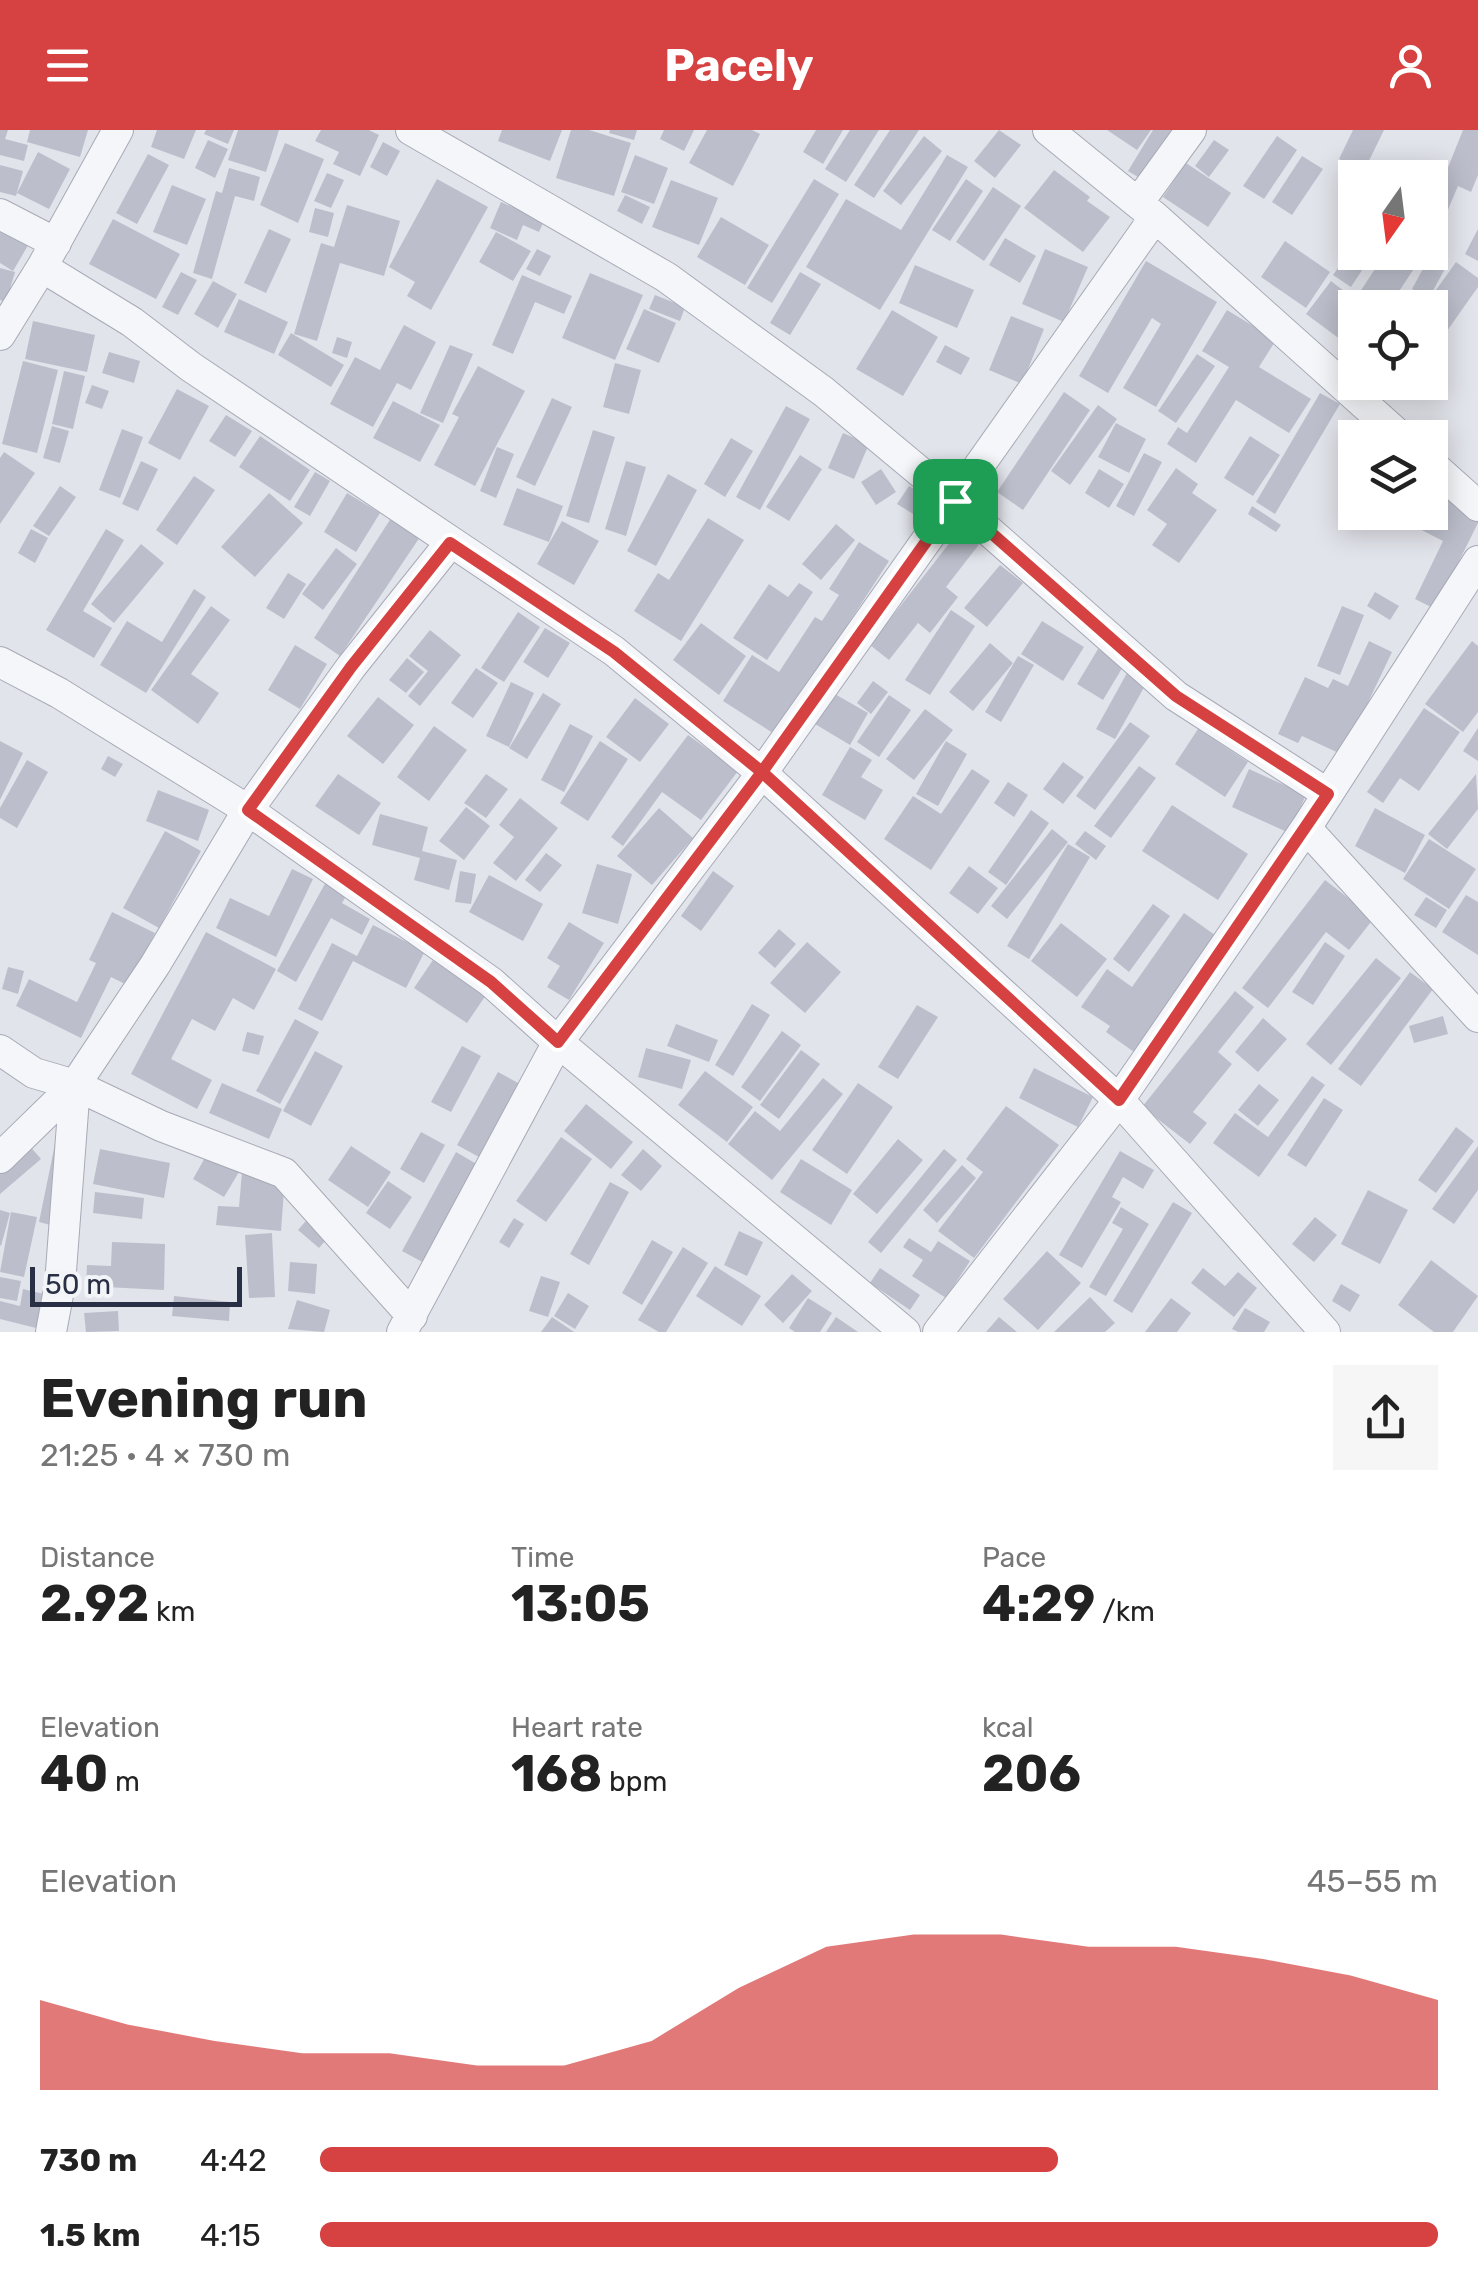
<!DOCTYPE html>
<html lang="en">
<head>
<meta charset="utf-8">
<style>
	body { margin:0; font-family:Rubik,sans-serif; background:#f6f6f6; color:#222; height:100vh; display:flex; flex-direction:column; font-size:38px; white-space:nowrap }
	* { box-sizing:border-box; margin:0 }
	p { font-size:32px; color:#767676 }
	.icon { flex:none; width:55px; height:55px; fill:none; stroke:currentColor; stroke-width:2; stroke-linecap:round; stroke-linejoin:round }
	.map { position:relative; height:1202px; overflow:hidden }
	.drawer { display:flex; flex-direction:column; background:#fff; flex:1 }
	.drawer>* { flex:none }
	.needle { width:65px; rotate:194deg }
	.buttons { position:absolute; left:1338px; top:30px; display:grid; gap:20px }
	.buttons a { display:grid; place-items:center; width:110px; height:110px; border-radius:0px; background:#fff; box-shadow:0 5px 25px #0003; font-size:50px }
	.scale { position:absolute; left:30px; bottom:25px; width:212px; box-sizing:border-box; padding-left:10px; border:5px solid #292f44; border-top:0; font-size:28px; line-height:35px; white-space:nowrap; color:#292f44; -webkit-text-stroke:8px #f2f4f8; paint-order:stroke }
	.pin { position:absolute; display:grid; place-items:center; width:85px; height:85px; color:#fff; margin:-42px; border-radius:20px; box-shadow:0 5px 15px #0006 }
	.round { display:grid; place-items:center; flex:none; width:105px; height:105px; border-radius:0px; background:#f6f6f6 }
	.summary { display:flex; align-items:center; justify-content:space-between; height:170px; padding:0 40px }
	h1 { font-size:55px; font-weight:700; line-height:75px }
	.stats { display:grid; grid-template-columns:repeat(3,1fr); gap:15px; height:170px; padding:10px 40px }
	.stats div { display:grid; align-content:center }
	.stats b { font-size:50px; font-weight:700 }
	.stats small { font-size:28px; font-weight:400 }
	.stats p { font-size:28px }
	.chart { height:280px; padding:20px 40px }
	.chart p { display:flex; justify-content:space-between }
	.chart svg { width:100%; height:180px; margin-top:10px; fill:#d64141; opacity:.7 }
	ul { padding:0 40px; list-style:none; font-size:32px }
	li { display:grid; grid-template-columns:160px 120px 1fr; align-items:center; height:75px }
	li i { height:25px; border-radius:12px; background:#d64141 }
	header { display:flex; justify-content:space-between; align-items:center; height:130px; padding:0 40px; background:#d64141; color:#fff; font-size:45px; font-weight:700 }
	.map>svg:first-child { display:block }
</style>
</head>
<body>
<header><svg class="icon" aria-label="menu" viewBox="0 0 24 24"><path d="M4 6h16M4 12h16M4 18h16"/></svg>Pacely<svg class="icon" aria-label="person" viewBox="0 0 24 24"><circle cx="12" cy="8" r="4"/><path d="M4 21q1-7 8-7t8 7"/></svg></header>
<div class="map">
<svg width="1478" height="1202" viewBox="0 0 1478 1202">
	<rect width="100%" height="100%" fill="#e2e4eb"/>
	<path fill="#bcbfcb" d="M0,0H8L5,9L28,15L24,31L0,25Z
		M30,0H88L80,27L27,12Z
		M157,0H196L184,29L151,17Z
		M206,0H234L228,14L204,4Z
		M238,0H279L266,42L228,30Z
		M321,0H369L379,5L360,46L333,34L339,22L315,11Z
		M502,0H562L550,31L498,11Z
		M571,0H589L631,13L614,66L556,48Z
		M610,0H637L634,10L609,3Z
		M664,0H694L684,21L660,9Z
		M707,0H752L760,4L733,56L689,33Z
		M816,0H843L823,34L803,22Z
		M850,0H879L846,52L825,39Z
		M890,0H919L874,68L854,55Z
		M999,0L1021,15L995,48L974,31Z
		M1107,0H1151L1137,20Z
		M1153,0H1179L1146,52L1128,41Z
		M1353,0H1384L1364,41L1339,29Z
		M1463,0H1478V45L1471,62L1458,56L1442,94L1430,89V82Z
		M924,6L942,21L901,75L883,61Z
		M1277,6L1297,20L1264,69L1243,56Z
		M208,10L228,19L215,48L195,38Z
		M1214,10L1229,20L1209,47L1195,36Z
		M383,12L400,21L387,46L370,37Z
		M285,13L324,29L298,93L260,75Z
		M38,22L70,39L49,79L17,63Z
		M148,24L169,35L137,94L116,83Z
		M635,25L668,38L654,74L621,62Z
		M947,25L968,37L880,180L806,137L846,69L901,100Z
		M1302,26L1323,39L1292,85L1272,72Z
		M1186,33L1231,63L1208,97L1163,67Z
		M0,35L23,41L16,66L0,62Z
		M229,38L260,47L254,71L235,66L212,149L193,143L216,61L222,63Z
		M1054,40L1090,67L1087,71L1110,87L1083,122L1024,78Z
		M327,43L344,50L331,78L314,71Z
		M437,49L488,77L431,180L407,166L415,152L389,137Z
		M814,49L839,64L772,173L747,158Z
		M966,49L983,61L950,111L932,100Z
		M671,50L718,68L699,115L652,97Z
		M172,55L206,69L187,115L153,102Z
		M993,57L1021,76L984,131L956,112Z
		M625,65L650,77L642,94L617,81Z
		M501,72L544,91L539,102L523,95L517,110L490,98Z
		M347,75L400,91L384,146L340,133L317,211L294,204L321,113L334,117Z
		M315,78L334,83L328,107L309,102Z
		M721,87L769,115L745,155L697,127Z
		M113,89L180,124L156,169L89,134Z
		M0,99L30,112L13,141L0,133Z
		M269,99L291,109L266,163L244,153Z
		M1478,99V131L1465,124Z
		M496,102L531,121L513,151L479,132Z
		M1005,108L1036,126L1020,153L989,135Z
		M1285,111L1330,142L1306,178L1261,147Z
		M1355,114V122H1374L1351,157L1333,145Z
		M537,119L551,126L540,146L526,139Z
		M1045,119L1088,137L1064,192L1022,174Z
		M1386,122H1425L1388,178H1371L1356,168Z
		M1430,126L1447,135L1429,168L1412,159Z
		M1146,131L1217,172L1156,277L1123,258L1161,194L1152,188L1108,263L1079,246Z
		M1456,132L1478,148V157L1430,225V185L1434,179L1426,174Z
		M915,135L974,160L957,198L899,173Z
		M0,138L15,142L6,172L0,170Z
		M181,142L197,150L178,185L162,177Z
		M800,142L821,154L790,205L770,193Z
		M590,143L643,165L615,230L562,208Z
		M522,145L572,166L564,184L535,172L513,224L492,215Z
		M213,151L237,164L218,198L194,184Z
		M1331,151L1366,178H1355V214L1352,218L1306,184Z
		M655,165L685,177L680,191L649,179Z
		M239,169L288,192L274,224L224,202Z
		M644,179L676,193L659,233L626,219Z
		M892,180L938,207L903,266L856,239Z
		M1227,180L1276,210L1259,237L1311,269L1289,303L1236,270L1196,333L1167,314L1178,297L1187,303L1229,237L1202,221Z
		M1011,186L1044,199L1022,254L989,240Z
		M33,191L95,205L87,242L25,229Z
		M404,195L436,212L411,260L397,253L373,297L330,274L355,227L380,240Z
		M291,203L344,235L331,257L278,225Z
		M337,207L352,212L347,228L332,223Z
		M450,215L473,224L443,293L420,283Z
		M945,215L970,228L961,245L936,232Z
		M109,222L140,231L134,253L102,243Z
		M1197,224L1215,236L1176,293L1158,281Z
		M23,231L58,240L37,323L2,314Z
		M615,233L641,240L629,284L603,277Z
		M478,236L525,261L475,356L434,335L459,287L452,284Z
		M64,241L85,246L73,299L52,294Z
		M92,255L109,261L102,279L85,273Z
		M177,259L209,276L180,330L148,313Z
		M1064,262L1090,280L1023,380L997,362Z
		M1320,263L1340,274L1275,384L1256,372Z
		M552,268L572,277L535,356L516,347Z
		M393,271L440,295L420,332L373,308Z
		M1098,275L1117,289L1070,355L1051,341Z
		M786,276L810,289L760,380L736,367Z
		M226,285L252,301L235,327L209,311Z
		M1116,293L1146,309L1129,343L1098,327Z
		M52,296L69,301L60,333L43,328Z
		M122,299L143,307L120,368L99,360Z
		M593,300L615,307L589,393L566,386Z
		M843,303L869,314L854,349L828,338Z
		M260,306L310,340L290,371L239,337Z
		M1250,306L1280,325L1253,366L1224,348Z
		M731,308L753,321L725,367L704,354Z
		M497,317L514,324L496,368L480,361Z
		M4,322L35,343L0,394V328Z
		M1144,323L1162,332L1134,386L1116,376Z
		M800,325L822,339L789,391L766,377Z
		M141,331L158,339L138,381L122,374Z
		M626,331L646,337L626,406L605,399Z
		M1176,338L1198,354L1192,363L1217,380L1179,433L1152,415L1167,394L1147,380Z
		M881,339L896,362L876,375L861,352Z
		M1099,339L1124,354L1109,378L1085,363Z
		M315,342L330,351L310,386L294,377Z
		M668,344L697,360L656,436L627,421Z
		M194,346L215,360L177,415L156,400Z
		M60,356L76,367L49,406L33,396Z
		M909,356L935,372L923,390L897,374Z
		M517,358L563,376L549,412L503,395Z
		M1430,358L1478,382V393L1435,479L1415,469L1443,411L1408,393L1414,382H1430Z
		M269,363L303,393L255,447L221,417Z
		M347,363L380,383L356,422L324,402Z
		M1252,376L1281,395L1276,402L1248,384Z
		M393,385L422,404L340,526L314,508Z
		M708,388L744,410L681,511L634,481L658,443L669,450Z
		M562,391L599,411L574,455L537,434Z
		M965,393L984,408L946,457L958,467L930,503L918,493L889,530L870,515Z
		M836,394L855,410L821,450L802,434Z
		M31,399L48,408L35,433L18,423Z
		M106,399L124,410L83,481L112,498L94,528L46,500Z
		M859,412L889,431L776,605L723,571L752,525L779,542L815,487L822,491L839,465L829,459Z
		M141,414L164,433L114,493L91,474Z
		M336,418L357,434L323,480L302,464Z
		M1000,435L1023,453L987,497L964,478Z
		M288,443L306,454L284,489L266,478Z
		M799,453L813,462L767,530L733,508L769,454L788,467Z
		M194,459L206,467L146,563L100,535L127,491L162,512Z
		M1375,462L1399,476L1390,490L1367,476Z
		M211,476L230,490L191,544L219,563L198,594L151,560Z
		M1342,476L1364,485L1340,545L1317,536Z
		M951,480L975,496L930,565L905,550Z
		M518,482L540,497L504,552L481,538Z
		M1042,491L1084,517L1063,551L1021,524Z
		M701,493L746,526L719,565L673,530Z
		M545,498L570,513L548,548L523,532Z
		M430,500L461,525L420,576L408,566L428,541L409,526Z
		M1369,511L1392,522L1343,625L1302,606L1298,613L1278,604L1305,547L1328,558L1333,549L1348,556Z
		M1472,511L1478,516V582L1463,602L1425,574Z
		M990,513L1013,533L973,581L949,562Z
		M295,515L327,534L300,579L268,560Z
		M1098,519L1124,535L1103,570L1077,554Z
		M1018,526L1034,535L1001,592L985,582Z
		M407,528L424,542L406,563L389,550Z
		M476,538L498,553L473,588L451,573Z
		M1127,543L1146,554L1115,609L1096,599Z
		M873,551L888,562L871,584L857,573Z
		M511,552L534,563L509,617L486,606Z
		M543,563L561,574L527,629L509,618Z
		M833,563L868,583L850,615L815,594Z
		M889,565L911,580L879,627L857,612Z
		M378,567L414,595L383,634L347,606Z
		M635,568L669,594L640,632L606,607Z
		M1424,578L1460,602L1419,661L1400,648L1383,673L1367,662Z
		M925,579L953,600L914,650L886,629Z
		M1130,592L1150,606L1095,680L1076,666Z
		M570,594L593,606L564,662L541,650Z
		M434,596L467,620L429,671L397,647Z
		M1478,598V631L1463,621Z
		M1198,599L1248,632L1225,667L1175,634Z
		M688,605L738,641L701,690L662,662L623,716L611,707Z
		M0,611L23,623L0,670Z
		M600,611L628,629L588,691L560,673Z
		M946,611L967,624L938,676L916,664Z
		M850,617L872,630L861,647L883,660L865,690L822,665Z
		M108,626L123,634L115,647L101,639Z
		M27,630L48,642L17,698L0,688V678Z
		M1063,632L1084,647L1063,674L1043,659Z
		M1139,636L1156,648L1111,708L1094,696Z
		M972,639L990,651L931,740L884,709L913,666L941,684Z
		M1249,639L1306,665L1289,703L1232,677Z
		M338,644L381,673L359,705L315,676Z
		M486,644L508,659L486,688L464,673Z
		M1476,644L1478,679L1447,719L1428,704Z
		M1008,652L1028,665L1014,687L994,673Z
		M158,660L209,680L198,711L146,691Z
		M520,668L558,698L516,751L493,733L514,707L499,695Z
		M1172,675L1248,724L1218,770L1142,721Z
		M466,677L490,696L464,730L439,711Z
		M659,678L693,708L652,755L617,726Z
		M1375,678L1425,705L1405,743L1355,716Z
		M1031,680L1049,693L1006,755L988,742Z
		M380,684L428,697L422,721L457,730L449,760L414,750L420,728L372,715Z
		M1052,699L1068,712L1007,789L991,776Z
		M165,701L201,721L159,798L123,778Z
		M1085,701L1106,716L1096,730L1075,714Z
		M1429,709L1476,739L1449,779L1403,749Z
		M1068,714L1090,727L1029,829L1007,816Z
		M546,723L562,735L540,762L525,750Z
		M597,734L632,744L618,794L582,783Z
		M969,736L998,758L978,784L949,763Z
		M292,739L313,749L276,827L216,798L230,768L269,786Z
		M460,741L476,744L471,774L455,772Z
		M713,741L734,756L701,801L681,786Z
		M489,745L543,774L523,811L469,782Z
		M327,750L349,761L342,773L370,789L362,805L331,788L296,852L277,841Z
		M1325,750L1374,788L1349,820L1326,802L1268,878L1242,858Z
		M1466,765L1478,772V825L1442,802Z
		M1426,767L1447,780L1436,798L1414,785Z
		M1153,774L1170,786L1129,842L1113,829Z
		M112,782L155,803L129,856L111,847L81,908L16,876L29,849L77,872L96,833L89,830Z
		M1184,783L1215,805L1134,922L1106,902L1110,896L1081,877L1107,839L1132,857Z
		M569,792L604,813L569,870L547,857L560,836L547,828Z
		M1061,793L1107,829L1077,867L1031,831Z
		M373,795L425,821L406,858L353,831L322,891L298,879L332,813L357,826Z
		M779,799L796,814L775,838L758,823Z
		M206,802L276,839L254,880L233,868L215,901L192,889L171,929L212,950L197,979L131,944Z
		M807,812L841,842L805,883L770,853Z
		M1325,812L1345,826L1313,875L1292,862Z
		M1376,828L1401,848L1331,935L1306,914Z
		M433,830L486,865L467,893L414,858Z
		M8,837L24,841L18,864L2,859Z
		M1410,842L1433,859L1361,956L1338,939Z
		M1235,861L1254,877L1218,922L1232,934L1193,982L1207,993L1190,1014L1142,977Z
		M752,874L770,885L733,946L715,935Z
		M917,875L938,887L898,949L878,937Z
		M1443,886L1448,904L1414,913L1409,896Z
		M1263,888L1287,909L1258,942L1235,922Z
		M295,889L319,902L280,974L256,961Z
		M676,894L718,910L709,932L667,916Z
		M782,901L801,915L760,971L741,957Z
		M247,902L264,906L259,925L242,921Z
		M462,916L481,926L451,982L431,972Z
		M646,918L691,930L682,959L638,947Z
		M801,920L820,934L779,989L760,975Z
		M315,921L343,936L311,996L283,981Z
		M1034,938L1093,967L1078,997L1019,968Z
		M705,941L753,977L727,1012L678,975Z
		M498,942L520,954L479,1027L457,1015Z
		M1312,946L1325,955L1259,1047L1213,1013L1235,983L1268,1007Z
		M823,948L843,964L772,1050L728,1014L755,981L780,1001Z
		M222,953L282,979L269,1009L209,983Z
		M858,953L893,977L847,1044L812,1020Z
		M1259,954L1279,970L1258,996L1238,980Z
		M1324,968L1343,980L1306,1037L1287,1025Z
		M586,974L633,1012L611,1039L564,1001Z
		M1006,976L1059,1015L974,1128L938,1101L983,1042L966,1029Z
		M1456,997L1474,1011L1436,1063L1418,1050Z
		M421,1002L445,1015L424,1053L400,1039Z
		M561,1007L592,1029L546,1092L516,1071Z
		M56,1009L54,1096L39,1092Z
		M898,1009L923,1030L877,1084L853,1064Z
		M28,1014L41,1029L0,1064V1038Z
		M351,1016L391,1042L368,1077L328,1050Z
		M1478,1016V1060L1454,1094L1432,1079Z
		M100,1019L170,1033L164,1068L93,1054Z
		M643,1019L662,1036L641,1061L621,1045Z
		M944,1019L957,1030L881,1123L868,1112Z
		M1120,1021L1154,1040L1143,1059L1123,1047L1112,1067L1121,1072L1082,1138L1059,1125Z
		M456,1022L480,1036L426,1134L402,1121Z
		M207,1024L239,1042L224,1067L193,1049Z
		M801,1029L852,1060L831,1095L780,1062Z
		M962,1035L976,1048L937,1093L923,1080Z
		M242,1042L285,1047L281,1101L216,1095L218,1076L239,1077Z
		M388,1051L412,1067L390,1099L366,1083Z
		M610,1052L629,1062L589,1135L570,1124Z
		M1368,1060L1408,1080L1380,1134L1341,1114Z
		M95,1062L144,1068L142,1089L93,1083Z
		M1173,1072L1192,1083L1132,1183L1113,1171Z
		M1121,1077L1149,1094L1106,1166L1089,1157L1123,1099L1112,1093Z
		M0,1080L10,1083L1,1116L0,1115Z
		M11,1082L37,1087L24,1147L0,1142Z
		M311,1085L332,1103L319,1118L298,1100Z
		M1315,1087L1337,1105L1314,1132L1292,1114Z
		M514,1088L524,1094L509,1118L499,1112Z
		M739,1101L763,1112L747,1146L724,1135Z
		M272,1103L275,1167L249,1168L245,1105Z
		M909,1108L931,1122L938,1111L970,1131L946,1168L912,1146L923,1130L903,1117Z
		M652,1110L673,1122L642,1175L622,1163Z
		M112,1112L165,1114L164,1160L86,1156L87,1135L111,1136Z
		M683,1117L708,1133L666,1202H659L638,1190Z
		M1047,1121L1081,1153L1038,1200L1003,1169Z
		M1431,1130L1478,1166L1453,1202H1434L1398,1175Z
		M290,1132L317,1134L315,1164L288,1161Z
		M715,1136L761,1166L742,1196L696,1166Z
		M880,1138L920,1165L910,1180L870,1153Z
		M1203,1138L1225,1156L1238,1142L1257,1158L1234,1187L1191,1153Z
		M792,1144L812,1161L783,1193L764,1175Z
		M541,1146L560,1152L548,1187L529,1181Z
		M0,1147L21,1151L17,1171L0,1168Z
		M1341,1154L1360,1165L1350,1182L1332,1171Z
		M23,1159L44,1164L36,1198L0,1189V1171L20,1176Z
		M568,1163L589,1176L575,1199L554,1186Z
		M174,1166L230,1172L229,1191L172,1186Z
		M1090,1167L1115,1193L1105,1202H1054Z
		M808,1168L832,1183L820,1202H795L789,1198Z
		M1171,1168L1191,1183L1177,1202H1145Z
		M297,1170L330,1180L324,1202L288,1199Z
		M1245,1178L1270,1192L1264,1202H1238L1232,1199Z
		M118,1181L119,1201L86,1202L84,1183Z
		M552,1187L574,1202H541Z
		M836,1187L858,1202H826Z
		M999,1187L1017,1202H986Z"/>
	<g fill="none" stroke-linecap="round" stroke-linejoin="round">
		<defs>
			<path id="minor" d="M411,0L666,147L824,262L955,371L1176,566L1328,664
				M1048,0L1155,87L1402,308
				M1138,73L1191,0
				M0,84L56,113
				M42,137L132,192L191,237L614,521L762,643L1119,970L1325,1202
				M0,205L42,137L118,0
				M1430,333L1478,376
				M0,532L59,563L248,680L491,852L558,912L905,1202
				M1306,698L1478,887
				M0,920L34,943L75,955L161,996L284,1043L412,1186
				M0,1028L75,955L155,835L248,680L351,537L450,413
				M51,1202L60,1154L75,955
				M402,1202L558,912L762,643L1155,87
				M938,1202L1119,970L1306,698L1478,431"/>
		</defs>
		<use href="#minor" stroke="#a7aab6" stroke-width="32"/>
		<use href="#minor" stroke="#f5f6f9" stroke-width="30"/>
	</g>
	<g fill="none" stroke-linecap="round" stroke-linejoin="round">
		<defs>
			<path id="route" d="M955,371L762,642L614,522L450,413L351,537L248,680L491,852L558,912L762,642L1119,970L1328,664L1176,566L955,371"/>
		</defs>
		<use href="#route" stroke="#fff" stroke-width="20"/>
		<use href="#route" stroke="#d64141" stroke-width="12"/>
	</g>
</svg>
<div class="buttons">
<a><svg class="needle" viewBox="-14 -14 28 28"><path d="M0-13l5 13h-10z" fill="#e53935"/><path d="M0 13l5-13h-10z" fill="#767676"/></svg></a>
<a><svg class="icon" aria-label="locate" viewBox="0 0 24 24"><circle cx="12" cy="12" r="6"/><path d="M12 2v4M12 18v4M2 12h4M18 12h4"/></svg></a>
<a><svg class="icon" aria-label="layers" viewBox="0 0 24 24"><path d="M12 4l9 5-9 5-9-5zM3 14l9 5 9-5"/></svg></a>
</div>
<div class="scale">50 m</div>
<div class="pin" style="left:955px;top:371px;background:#1e9e55"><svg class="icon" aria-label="arrive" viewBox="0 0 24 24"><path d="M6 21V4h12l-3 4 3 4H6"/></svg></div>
</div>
<section class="drawer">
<div class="summary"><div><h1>Evening run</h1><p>21:25 · 4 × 730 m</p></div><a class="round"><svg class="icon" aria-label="share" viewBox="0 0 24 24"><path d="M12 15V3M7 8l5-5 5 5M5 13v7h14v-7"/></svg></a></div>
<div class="stats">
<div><p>Distance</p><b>2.92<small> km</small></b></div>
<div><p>Time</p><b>13:05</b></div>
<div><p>Pace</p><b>4:29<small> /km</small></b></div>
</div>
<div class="stats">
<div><p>Elevation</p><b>40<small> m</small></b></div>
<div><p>Heart rate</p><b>168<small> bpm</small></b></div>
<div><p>kcal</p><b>206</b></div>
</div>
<div class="chart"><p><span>Elevation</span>45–55 m</p>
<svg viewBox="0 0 160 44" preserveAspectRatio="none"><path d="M0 44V22L10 28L20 32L30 35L40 35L50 38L60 38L70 32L80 19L90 9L100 6L110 6L120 9L130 9L140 12L150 16L160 22V44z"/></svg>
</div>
<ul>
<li><b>730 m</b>4:42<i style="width:66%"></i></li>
<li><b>1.5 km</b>4:15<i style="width:100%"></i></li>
</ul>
</section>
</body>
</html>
